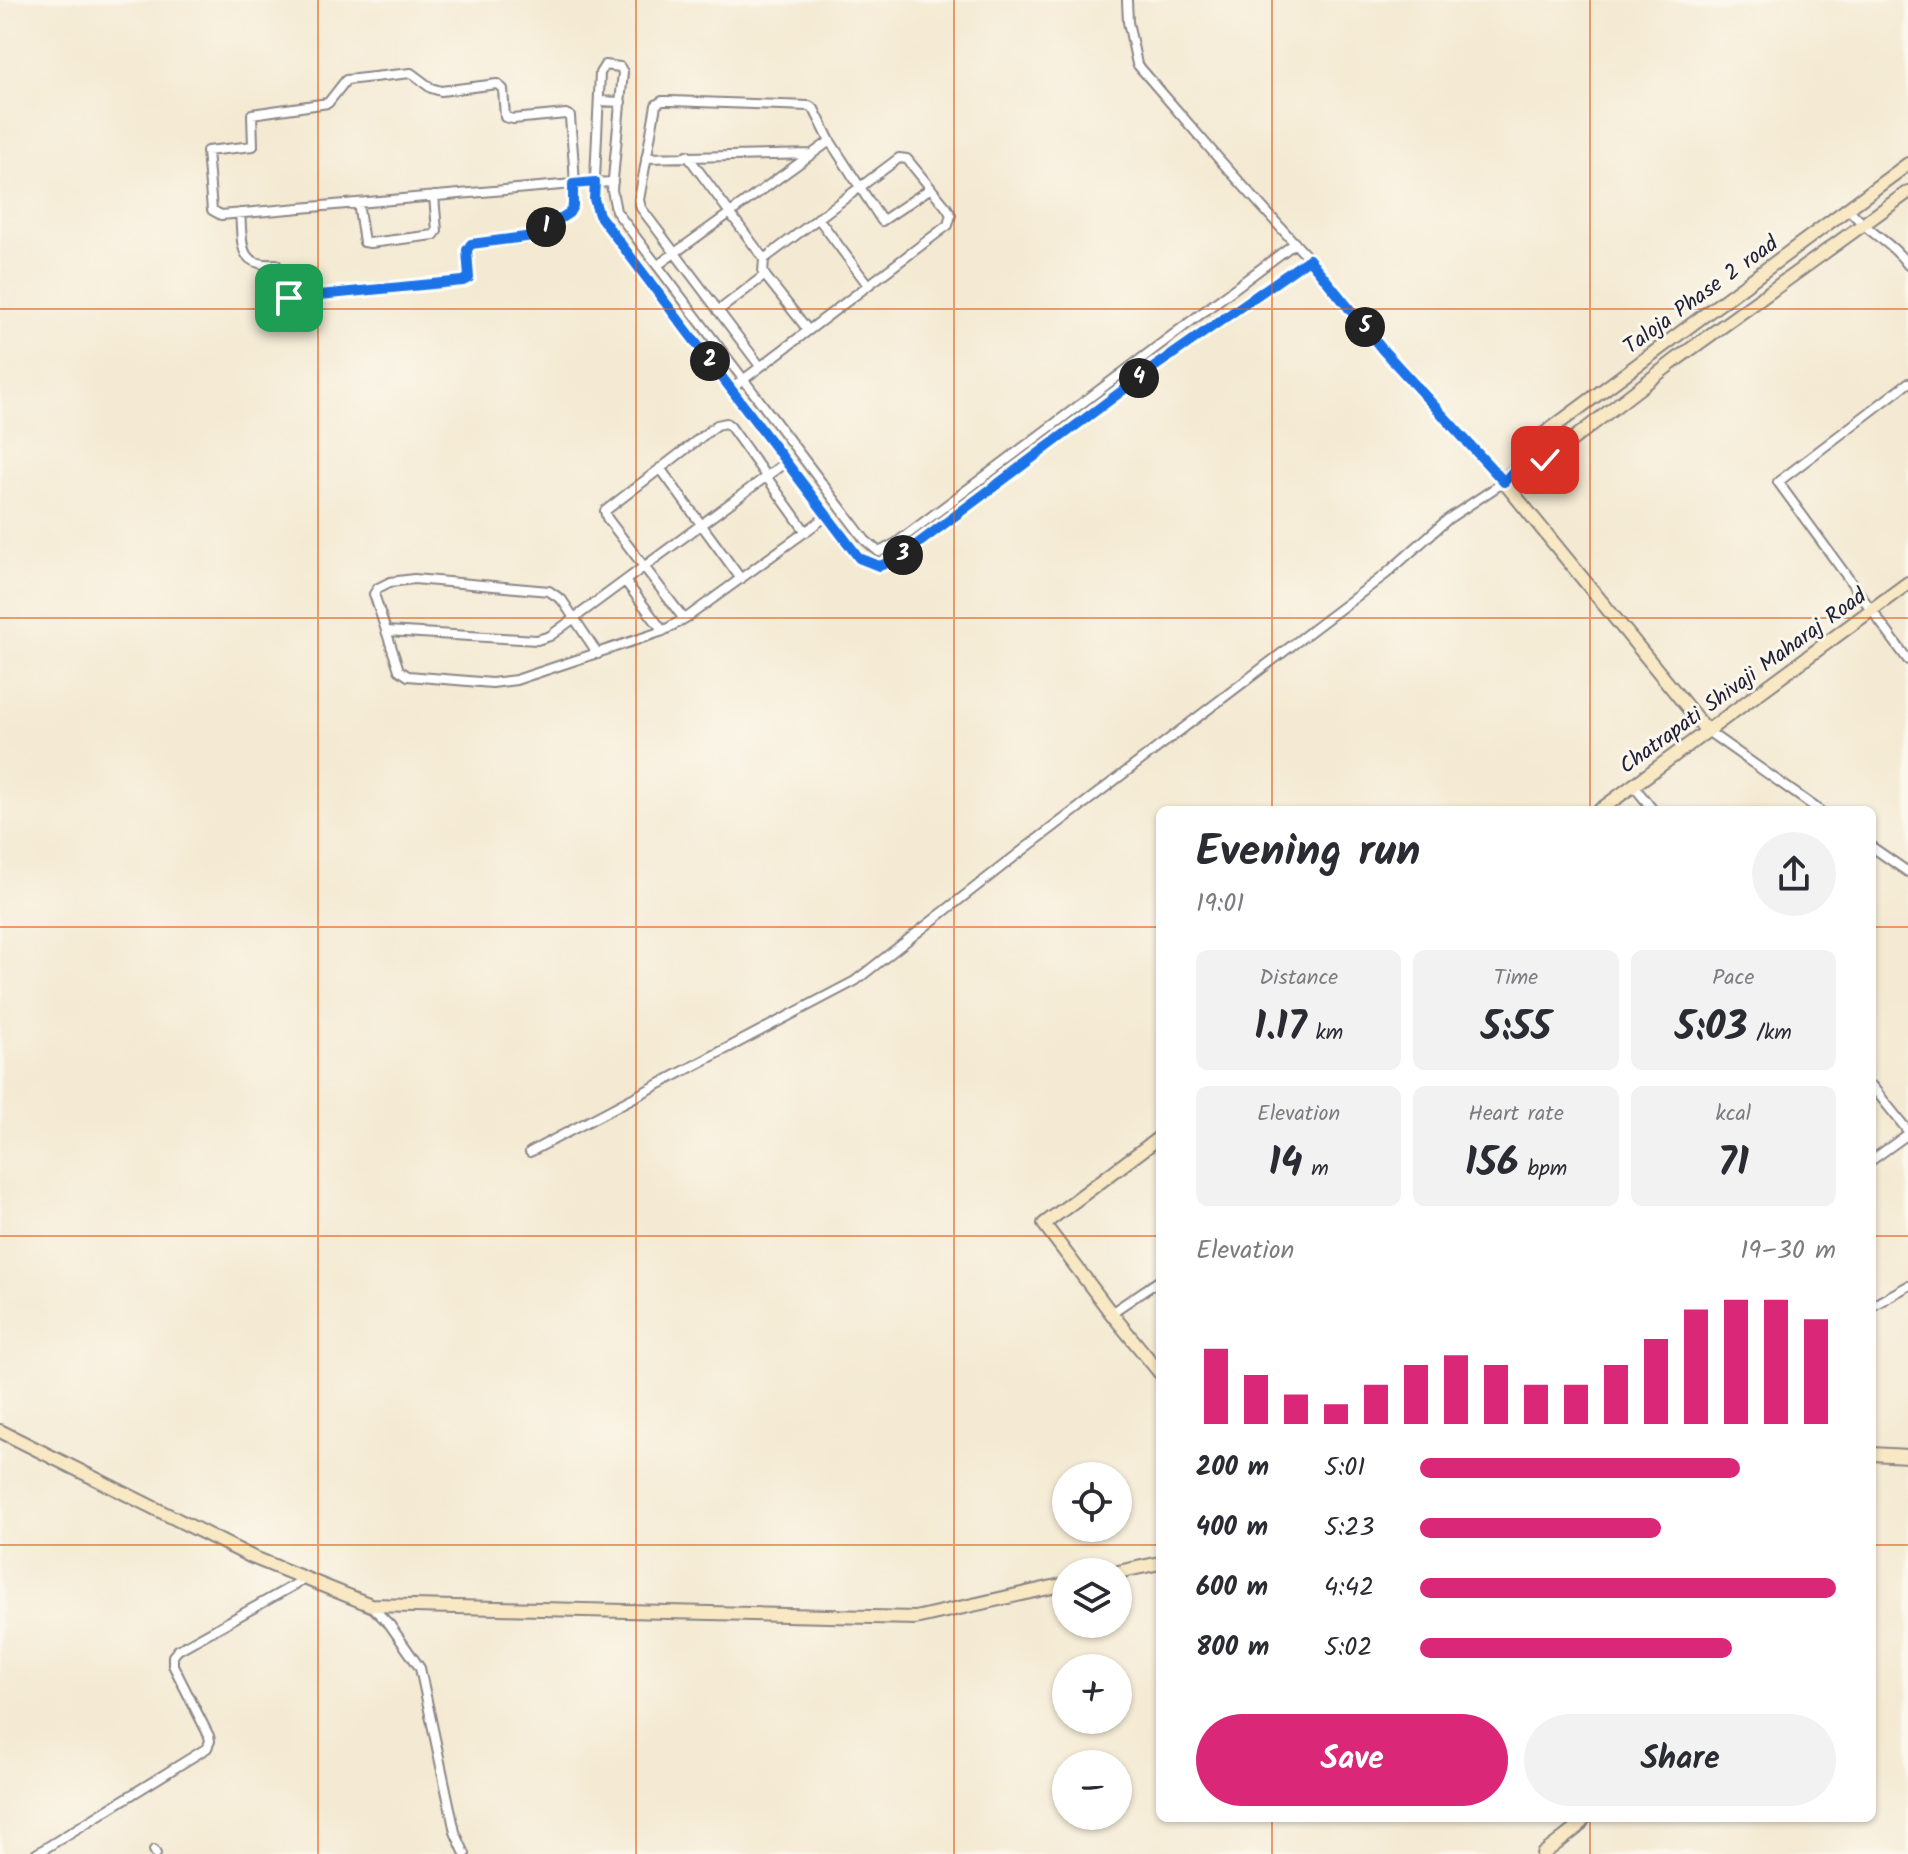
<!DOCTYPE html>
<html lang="en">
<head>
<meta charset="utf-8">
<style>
	body { margin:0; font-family:Kalam,sans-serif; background:#f2f2f3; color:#2b2b33; height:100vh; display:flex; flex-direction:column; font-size:30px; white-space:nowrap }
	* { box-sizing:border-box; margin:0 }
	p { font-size:26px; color:#7c7c81 }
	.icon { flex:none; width:44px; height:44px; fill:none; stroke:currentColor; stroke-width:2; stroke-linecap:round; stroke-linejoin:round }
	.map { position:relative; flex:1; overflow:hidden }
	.drawer { position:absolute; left:1156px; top:806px; width:720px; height:1016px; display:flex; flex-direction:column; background:#fff; border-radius:12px; box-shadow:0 2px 6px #0004 }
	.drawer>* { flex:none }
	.buttons { position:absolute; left:1052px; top:1462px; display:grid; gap:16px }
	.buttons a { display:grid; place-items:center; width:80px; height:80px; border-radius:50%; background:#fff; box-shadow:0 2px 6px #0004; font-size:40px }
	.pin { position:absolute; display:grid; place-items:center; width:68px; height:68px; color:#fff; margin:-34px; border-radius:16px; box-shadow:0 4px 12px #0006 }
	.km { position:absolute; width:40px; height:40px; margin:-20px; border-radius:50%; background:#222; color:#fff; font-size:22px; line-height:40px; text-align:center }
	.round { display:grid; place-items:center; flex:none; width:84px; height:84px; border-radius:42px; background:#f2f2f3 }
	.head { display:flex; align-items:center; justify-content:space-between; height:136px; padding:0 40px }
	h1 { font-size:44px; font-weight:800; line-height:60px }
	.stats { display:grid; grid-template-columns:repeat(3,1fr); gap:12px; height:136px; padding:8px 40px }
	.stats div { display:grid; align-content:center; border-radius:12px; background:#f2f2f3; text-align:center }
	.stats b { font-size:40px; font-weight:800 }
	.stats small { font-size:22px; font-weight:400 }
	.stats p { font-size:22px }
	.chart { height:224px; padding:16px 40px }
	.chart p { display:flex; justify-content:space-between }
	.chart svg { width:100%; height:144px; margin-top:8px; stroke:#db2777; stroke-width:6 }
	.action { display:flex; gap:16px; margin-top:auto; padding:16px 40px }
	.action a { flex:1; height:92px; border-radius:48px; background:#db2777; color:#fff; font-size:32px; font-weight:800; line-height:92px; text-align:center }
	.action a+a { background:#f2f2f3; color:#2b2b33 }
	ul { padding:0 40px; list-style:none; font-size:26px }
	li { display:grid; grid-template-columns:128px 96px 1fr; align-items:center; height:60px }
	li i { height:20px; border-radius:10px; background:#db2777 }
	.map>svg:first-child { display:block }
</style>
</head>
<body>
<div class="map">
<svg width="1908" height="1854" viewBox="0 0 1908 1854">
	<rect width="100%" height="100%" fill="#fbf7ec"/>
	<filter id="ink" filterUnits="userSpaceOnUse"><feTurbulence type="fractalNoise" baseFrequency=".0125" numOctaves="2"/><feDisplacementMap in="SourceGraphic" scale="16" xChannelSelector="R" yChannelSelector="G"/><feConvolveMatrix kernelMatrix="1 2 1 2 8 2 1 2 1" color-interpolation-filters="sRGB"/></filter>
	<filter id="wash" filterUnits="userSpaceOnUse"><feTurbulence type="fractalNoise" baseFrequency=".006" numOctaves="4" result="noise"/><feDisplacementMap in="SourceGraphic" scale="32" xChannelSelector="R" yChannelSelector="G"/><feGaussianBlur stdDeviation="1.8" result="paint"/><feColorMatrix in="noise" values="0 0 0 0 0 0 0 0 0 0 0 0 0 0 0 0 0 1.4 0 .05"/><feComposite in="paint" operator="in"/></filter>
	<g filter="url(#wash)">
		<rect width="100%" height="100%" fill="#f4ead3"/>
	</g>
	<g filter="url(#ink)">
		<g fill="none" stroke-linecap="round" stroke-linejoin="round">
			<defs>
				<path id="street" d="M599,101L621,102
					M687,155L764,259
					M646,158L811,154
					M358,203L364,242L370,243L434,235L437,231L434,196
					M1849,209C1868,234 1891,241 1908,265
					M240,213C243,244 237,267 276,264L280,294L289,298L463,281L469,278L467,250L471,244L524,239L569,213C580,195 571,140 570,116L566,114L513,119L505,117L503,89L497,84L441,91L431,88L411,73L346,80L328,103L252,114L253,146L207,151L212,210L221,215L573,184L613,182
					M818,218L868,285
					M1295,243L896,543L879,552L865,540L616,211L612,190L623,72L620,67L605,65L600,73L594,199L599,215L859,558C873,566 882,568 896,560L1150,370L1309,259
					M658,265L830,141
					M718,311L765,275
					M760,366L641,208L639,200L656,105L662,101H671L809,106L814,109L830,141L882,221L931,188
					M1908,383L1778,482L1908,660
					M731,389L948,225L951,215L947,208L907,159L899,158L764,259L763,273L808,330
					M660,468L741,579
					M625,581L663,631
					M684,619L607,518L605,511L717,425L726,423L730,426L806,532
					M387,631L537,640L550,636L786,462
					M598,654L562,600L549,591L414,579L390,582L378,588L374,594L399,670L408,676L492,683L516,680L663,631L689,616L827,516
					M1706,730L1819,810
					M1633,785L1653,810
					M1872,847L1908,872
					M1872,1086L1908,1131
					M530,1152L855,981L1027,847L1386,574L1448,519L1504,482L1382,349L1309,259L1219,159L1137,64L1128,22L1127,0
					M1872,1160L1908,1134
					M1872,1306L1908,1286
					M1111,1313L1160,1280
					M371,1606L390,1625L420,1668L455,1832L465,1854
					M154,1850L156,1854
					M36,1854L207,1748L210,1741L209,1736L173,1665V1656L178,1650L305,1579"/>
				<path id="secondary" d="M1522,461L1545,460L1559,450L1677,359L1908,192
					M1706,730L1504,482L1522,461L1532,443L1908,164
					M1600,810L1908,583
					M1160,1137L1044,1224L1111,1313L1160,1373
					M0,1431L252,1557L371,1605L915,1618L1066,1584
					M1872,1454L1908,1456
					M1118,1572L1160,1563
					M1543,1854L1578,1827L1584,1818"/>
			</defs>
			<use href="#street" stroke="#8b8687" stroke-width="12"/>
			<use href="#secondary" stroke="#8b8687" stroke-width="16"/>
			<use href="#street" stroke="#fff" stroke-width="8"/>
			<use href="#secondary" stroke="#f8e8c3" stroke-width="12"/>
		</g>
	</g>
	<g fill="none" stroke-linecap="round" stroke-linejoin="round" filter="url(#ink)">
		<defs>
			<path id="route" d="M289,298L463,281L469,278L467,250L471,244L533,236L569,213L573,206V184L595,182L594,199L599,215L859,558L879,566L896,560L1150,370L1309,259L1382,349L1504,482L1522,461L1545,460"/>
		</defs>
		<use href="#route" stroke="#fff" stroke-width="16"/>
		<use href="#route" stroke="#1a73e8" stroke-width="10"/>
	</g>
	<path fill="none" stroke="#de560e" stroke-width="2" stroke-opacity="0.55" d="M318,0V1854M636,0V1854M954,0V1854M1272,0V810M1590,0V810M0,309H1908M0,618H1908M0,927H1160M1872,927H1908M0,1236H1160M1872,1236H1908M0,1545H1160M1872,1545H1908M1272,1818V1854M1590,1818V1854"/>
	<g text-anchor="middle" stroke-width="6" stroke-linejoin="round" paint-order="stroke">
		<g font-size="22" fill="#22223b" stroke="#fbf7ec">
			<text transform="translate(1700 294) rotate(-36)" y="8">Taloja Phase 2 road</text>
			<text transform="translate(1742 680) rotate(-36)" y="8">Chatrapati Shivaji Maharaj Road</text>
		</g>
	</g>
</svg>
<div class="buttons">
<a><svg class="icon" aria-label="locate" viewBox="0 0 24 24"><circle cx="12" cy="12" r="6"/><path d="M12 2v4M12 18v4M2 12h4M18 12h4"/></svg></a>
<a><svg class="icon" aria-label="layers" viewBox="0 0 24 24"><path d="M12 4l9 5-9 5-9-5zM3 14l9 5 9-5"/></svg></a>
<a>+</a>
<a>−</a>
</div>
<div class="pin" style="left:289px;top:298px;background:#1e9e55"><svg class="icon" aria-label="arrive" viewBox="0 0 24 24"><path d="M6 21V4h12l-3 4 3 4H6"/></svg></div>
<div class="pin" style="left:1545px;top:460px;background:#d93025"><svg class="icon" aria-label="check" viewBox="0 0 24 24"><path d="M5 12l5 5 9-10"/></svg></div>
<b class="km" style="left:546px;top:227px">1</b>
<b class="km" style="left:710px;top:361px">2</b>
<b class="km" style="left:903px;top:555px">3</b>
<b class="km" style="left:1139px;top:378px">4</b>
<b class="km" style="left:1365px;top:327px">5</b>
<section class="drawer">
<div class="head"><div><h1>Evening run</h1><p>19:01</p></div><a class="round"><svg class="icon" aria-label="share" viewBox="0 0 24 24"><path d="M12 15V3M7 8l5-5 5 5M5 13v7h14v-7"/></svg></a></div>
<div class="stats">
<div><p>Distance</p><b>1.17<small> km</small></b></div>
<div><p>Time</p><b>5:55</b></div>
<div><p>Pace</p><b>5:03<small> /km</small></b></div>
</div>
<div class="stats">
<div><p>Elevation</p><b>14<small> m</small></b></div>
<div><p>Heart rate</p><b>156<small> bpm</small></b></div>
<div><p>kcal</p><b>71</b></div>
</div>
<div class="chart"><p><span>Elevation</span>19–30 m</p>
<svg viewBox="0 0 160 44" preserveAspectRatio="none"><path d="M5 44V21M15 44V29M25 44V35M35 44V38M45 44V32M55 44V26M65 44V23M75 44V26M85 44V32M95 44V32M105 44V26M115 44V18M125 44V9M135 44V6M145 44V6M155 44V12"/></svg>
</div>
<ul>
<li><b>200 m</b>5:01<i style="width:77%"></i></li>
<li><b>400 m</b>5:23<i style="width:58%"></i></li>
<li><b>600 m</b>4:42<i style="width:100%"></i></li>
<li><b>800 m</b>5:02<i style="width:75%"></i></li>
</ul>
<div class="action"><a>Save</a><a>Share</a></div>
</section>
</div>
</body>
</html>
